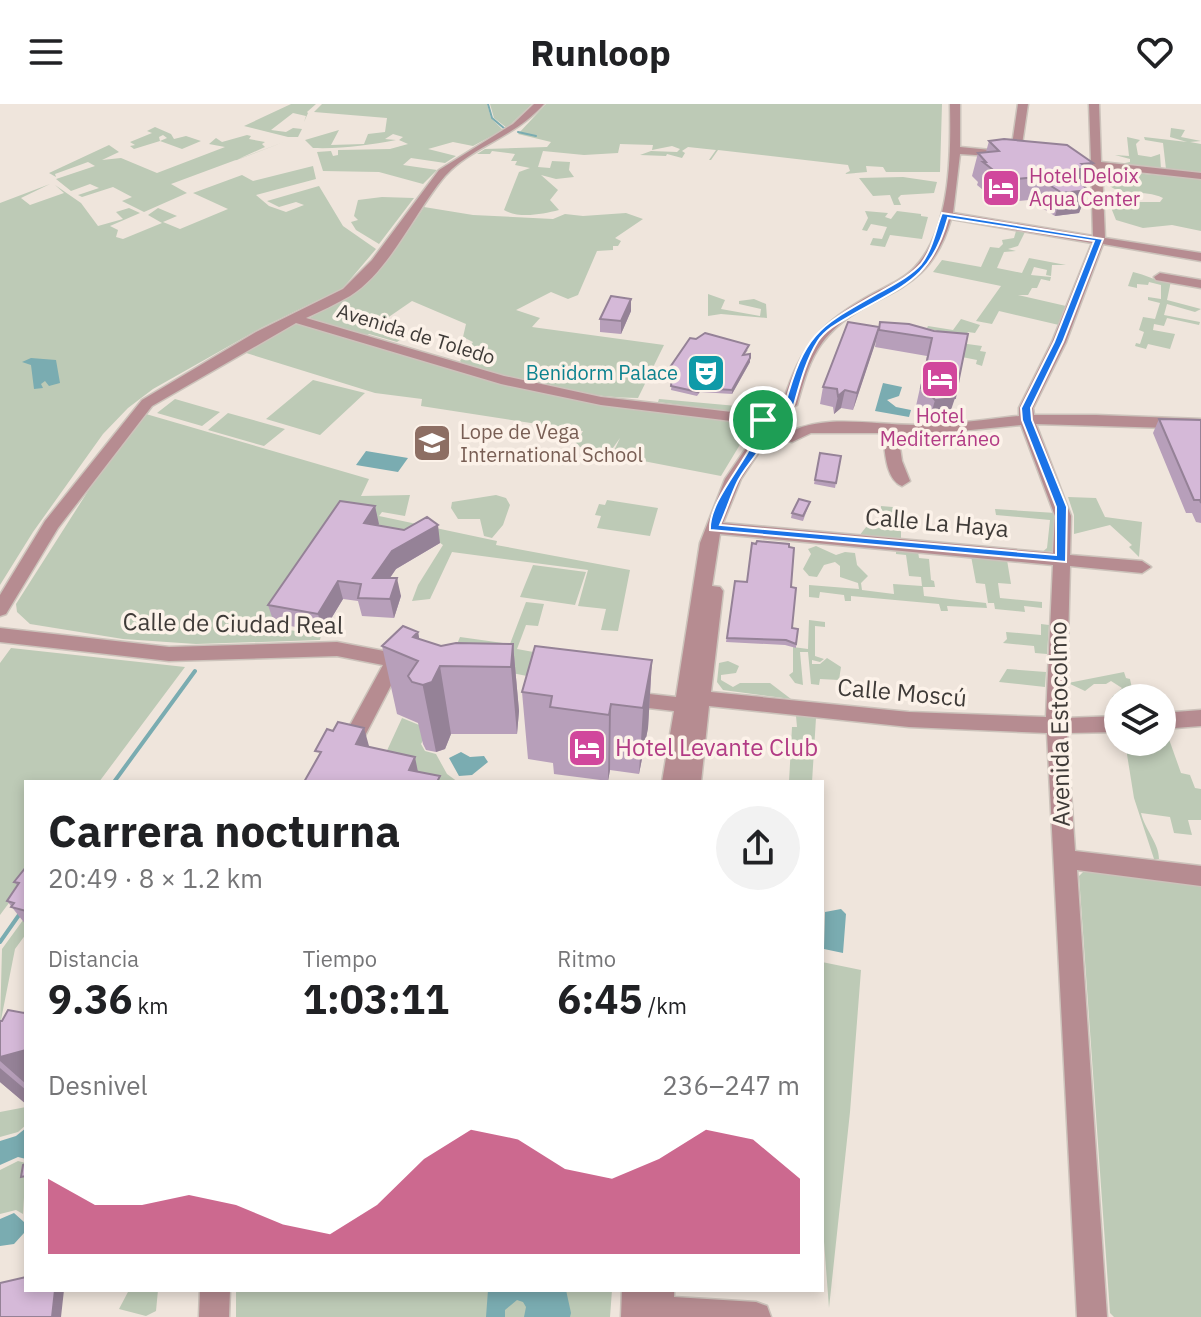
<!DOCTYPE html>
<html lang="es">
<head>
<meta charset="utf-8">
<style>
	body { margin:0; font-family:"IBM Plex Sans",sans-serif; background:#f2f2f2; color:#202124; height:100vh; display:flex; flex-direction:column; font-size:30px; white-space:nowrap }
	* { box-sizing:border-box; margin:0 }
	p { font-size:26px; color:#757577 }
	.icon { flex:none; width:44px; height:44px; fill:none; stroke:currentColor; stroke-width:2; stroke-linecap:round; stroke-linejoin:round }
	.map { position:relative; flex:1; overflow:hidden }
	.panel { position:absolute; left:24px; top:676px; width:800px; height:512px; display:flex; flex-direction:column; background:#fff; border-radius:0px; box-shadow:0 4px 12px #0003 }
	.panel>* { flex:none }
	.controls { position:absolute; left:1104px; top:580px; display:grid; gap:16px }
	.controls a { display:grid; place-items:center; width:72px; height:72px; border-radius:50%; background:#fff; box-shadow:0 4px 12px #0003; font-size:40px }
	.pin { position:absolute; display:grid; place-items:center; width:68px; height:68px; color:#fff; margin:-34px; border:4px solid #fff; border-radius:50%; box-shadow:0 2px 8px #0007 }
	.round { display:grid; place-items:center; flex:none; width:84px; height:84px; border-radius:42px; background:#f2f2f2 }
	.headline { display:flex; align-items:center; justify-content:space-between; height:136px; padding:0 24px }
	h1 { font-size:44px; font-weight:700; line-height:60px }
	.metrics { display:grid; grid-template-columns:repeat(3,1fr); gap:12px; height:136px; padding:8px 24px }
	.metrics div { display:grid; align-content:center }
	.metrics b { font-size:40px; font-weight:700 }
	.metrics small { font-size:22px; font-weight:400 }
	.metrics p { font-size:22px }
	.chart { height:224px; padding:16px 24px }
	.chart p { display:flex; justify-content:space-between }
	.chart svg { width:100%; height:144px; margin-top:8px; fill:#b72a61; opacity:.7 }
	header { display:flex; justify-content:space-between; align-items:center; height:104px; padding:0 24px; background:#fff; font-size:36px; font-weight:700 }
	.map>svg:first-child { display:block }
</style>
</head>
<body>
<header><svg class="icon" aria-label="menu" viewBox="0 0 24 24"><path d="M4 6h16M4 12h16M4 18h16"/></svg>Runloop<svg class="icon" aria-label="heart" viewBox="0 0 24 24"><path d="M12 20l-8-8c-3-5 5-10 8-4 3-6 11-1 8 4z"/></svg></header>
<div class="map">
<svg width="1201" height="1213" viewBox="0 0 1201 1213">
	<rect width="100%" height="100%" fill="#efe5dc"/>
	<path fill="#bdcab6" d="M291,0H316L307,8L308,9L304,18L306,12L293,9L271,26L286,28L293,24L302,25L298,33H288L244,22Z
		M322,0H487L491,14L503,26L473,42L453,38L428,45L456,52L445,59L411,54L403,61L437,66L423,80L379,68L323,67L317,48L331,47L333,52L338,51V46L390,45L408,40L399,36L403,33L393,30L385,35L396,36C369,41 343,45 313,44L305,36L339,26L331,41L364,40L368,30L385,28L387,14L314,8Z
		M490,0H532L507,24L494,14Z
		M546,0H942L940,68H886L883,63L866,62L867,68L844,70L850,67L848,61L718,46L711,56H709L716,46L688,43L682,47L685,49L682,54L667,50L666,52L640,51L651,47L677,48L680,45L672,42L652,46L653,41L620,40L618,49L584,51L543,47L538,63L550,64L552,57L570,58L569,66L574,73L556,75L541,71L558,86L550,96L559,106C542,110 520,115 504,106L519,68L530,64L515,61L517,57H511L515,50L492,47L490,50H477L485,45L547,43L551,38L518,30Z
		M155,23L171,30L174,35L186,32L201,37L182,45L160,37L167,34L163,31L159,33L160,37L134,45L130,42L135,41L130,38L152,29L147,27Z
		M1171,24L1185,26L1181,33L1201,37L1190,38L1201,40V69L1166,65L1163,39L1145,36L1144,33L1187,38L1170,33Z
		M247,31L251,32L249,35L265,38L262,40L265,43L234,57L284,38L171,80L187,89L144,108L122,97L132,93L113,83L82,93L78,91L99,84L90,80L71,87L56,75L95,62L88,58L55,70L56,73L49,69L109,41L119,48L102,56L121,54L157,69L225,43L209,40L216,34L222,38Z
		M1127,33L1140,36L1136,40L1138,51L1151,53L1160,50L1161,65L1120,60L1130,58V55L1115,51L1129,52Z
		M313,62L316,75L256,91L269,102L286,108L304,101L296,98L279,103L267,97L319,82L343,122L376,145L343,184L261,224L153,285L128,304L103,330L33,428L0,481V99L50,80L21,94L30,101L64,89L55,81L81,99L98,122L123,115L116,108L129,104L140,109L110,122L118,126L116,133L123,135L162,119L148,111L158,104L177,112L163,118L180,125L228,105L193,89L242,71L253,77Z
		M1122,68L1201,75V127L1172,121L1143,124L1116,116L1110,101L1115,98H1160L1163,94C1143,84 1125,95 1107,80L1111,69Z
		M903,73L937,78L934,89L901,91L898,94L901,101H894L890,91L873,92L859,74Z
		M382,93L414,94L379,140L356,126L351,118L358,116L354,112L358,96Z
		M424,103L473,111L553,115L565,110L583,112L626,109L643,115L615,134L621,137L618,142H613V146L597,147L578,191L568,195L551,188L516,206L540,214L532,223L664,241L638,294C579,293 517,279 462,259L460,257L473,238L463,233L466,220L412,197L380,219L386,222L376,228L394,235L399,232L393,229L396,227L408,230L397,238L369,230L364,233L308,215L368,178L398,142Z
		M865,107L888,109L885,113L891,115L897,107L921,110V112L928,113L922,135L890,131L885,143L870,141L873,134L882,135L887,123L871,120L867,127L862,126L868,114Z
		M998,122L1026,126L1018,142L1008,145L1016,147L1004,148L997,164L1022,169L1029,154L1066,161H1052L1051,172L1046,171L1047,166L1034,163L1031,171L1051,173L1050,177L1041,175L1037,184H1032L1028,191H1018L1066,202L1059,221L999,207L992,220L976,217L1001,182L933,168L942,156L981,163L990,143L999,144L1003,140L1002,136L1014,134L1016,127Z
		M1133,168C1147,171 1155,178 1171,177L1167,196L1201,205L1195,208L1167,200L1164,211L1200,218L1199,221L1167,214L1164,222L1154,220L1153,226L1175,230L1170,245L1148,240L1146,245L1135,242L1136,239L1140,240L1144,228L1139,226L1143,213L1155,215L1160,199L1148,196V193L1161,195V181L1149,178L1148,181L1137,180V184L1128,182Z
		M708,190L725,196L721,205L760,212L761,205L739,200V197L754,195L766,200L767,214L721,210L708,212Z
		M961,215L980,221L975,229L968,228L960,239L982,242L980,247L986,248L982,262L976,260L977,256L962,253L935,234L938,227L927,224L928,222L953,226Z
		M296,220L512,282L612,303L629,302L680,311L682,308L753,319L721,372L612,351L620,334L610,348L580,343L576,339L583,327L421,302L422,295L375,289L243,248Z
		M313,276L365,289L320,331L266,315Z
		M759,287L769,288L758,310L753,311L658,298L659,295L737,302L753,297Z
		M175,295L220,308L202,322L157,309Z
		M228,309L285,325L264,342L208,326Z
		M146,310L369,375L361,392L410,391L405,412L382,408L379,412L497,437L496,441L630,466L618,527L601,526L606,505L578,502L588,466L452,448L430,495L412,497L418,481L443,441L429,431L341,415L270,523L321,531L320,536L196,540L123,535L30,520L17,508L16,500L97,373Z
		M496,391L506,394L510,401L503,421L492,434L484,432L480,415H458L451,404L452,398Z
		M1068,393L1096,394L1105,413L1142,418L1139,453L1129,443L1132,441L1110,421L1074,430V411Z
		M607,396L658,404L650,432L597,424L601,412L595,411L599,400L605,401Z
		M881,402L904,404L905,427H901V436L859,432L870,418L881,415Z
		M995,405L1056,409L1053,447L1041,449L1047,444L1050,416L996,411Z
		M816,442L836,451L845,448L855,449L857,461L868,472L861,479L862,486L894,490L893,480L922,482L921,473L909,472L906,451L896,450V445L918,447L919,454L929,455L931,476L934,477L935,483H923L924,492L986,499L987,504L947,502L948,507H941L939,500L851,492V497H845L844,491L820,488L819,494L809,493V481L859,485L858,479L840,473V462L835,458L824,461L817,473L809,472L803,465L811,450L808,445Z
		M971,452L1007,456L1011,480L998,479L1000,494L1042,498V504L1024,502L1025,508L995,505L994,499H988L985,480L976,479Z
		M533,461L586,468L575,501L520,493Z
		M526,498L544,500L538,522L526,521L517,545L550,551L527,572L450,557L460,533L510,540Z
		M809,516L825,518V523L815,522V552L824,555L820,558L812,556V560H820L827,554L841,563L839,576L820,575L819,581L811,580L808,548H800L803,581L795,579L789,571L793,568V543L808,545Z
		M1041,520L1049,521L1047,550L1035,549L1034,542L1003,539L1007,535L1006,528L1041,531Z
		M11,544L185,563L99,678H26V776L0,811V559Z
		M728,557L739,562L736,569L721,571V576L733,583L740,579H770L791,595L723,586L717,578L719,559Z
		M1007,565L1046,568L1045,583L999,578Z
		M1124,568L1126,574L1130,575L1134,594L1112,593L1122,584L1111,577L1106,580H1094L1085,587L1068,579Z
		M796,612L816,614L812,678H789L792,623H797Z
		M402,614L429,625L421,640L425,647L436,650L447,670L458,678H385L384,653Z
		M1162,624H1165L1181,669L1190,671L1195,684L1201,685V716H1188L1192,731L1174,729L1170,713L1141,709C1145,726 1159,739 1159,755H1154L1134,694L1125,638H1162Z
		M1085,766L1201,781V1213H1114L1110,1209L1079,772Z
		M26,812V830L15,845L0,921L2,845Z
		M822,858L861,866L850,1008L829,1204L822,1111Z
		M26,1003V1021L18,1028L0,1033V1008Z
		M18,1057L26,1059L23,1110L16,1106L0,1110V1066Z
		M129,1186H158L156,1207L146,1212L119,1205Z
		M236,1186H612L610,1213H236Z"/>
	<path fill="#7aacb1" d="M31,254L56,256L60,279L49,282L45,277L41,280L43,284L34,285L31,261L22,258Z
		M883,279L902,283L899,292L887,296L896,303L911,306L909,313L875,307Z
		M366,347L408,354L398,368L356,361Z
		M461,648L470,653L484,652L488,658L472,671L459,672L449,654Z
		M841,805L846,810L843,849L824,845L825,808Z
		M26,1024V1055L18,1053L0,1061V1037L16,1032Z
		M14,1109L24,1118V1129L14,1140L0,1142V1115Z
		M488,1186H566L571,1209L570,1213H524L526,1203L523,1198L517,1196L505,1206V1213H486Z"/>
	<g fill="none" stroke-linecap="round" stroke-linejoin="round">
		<path stroke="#7aacb1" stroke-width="2" d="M488,0L492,14L505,25
			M518,28L536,32"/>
		<path stroke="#7aacb1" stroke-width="4" d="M114,678L195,567
			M0,838L26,801"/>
		<defs>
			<path id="minor" d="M534,0H544C514,34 472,42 445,72C415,107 390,167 350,192C336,200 321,207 306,214L504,272L601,293L758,311L783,298C801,240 821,218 874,189C887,182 904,175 915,163C951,125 951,50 950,0H960V43L1011,48L1018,0H1028L1020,54L960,50L953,109L1093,132L1091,63L1077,59L1091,57L1089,0H1099L1101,58L1201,69V75L1102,64L1105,134L1201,149V157L1103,140L1066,238L1033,304L1034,311H1096L1201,315V325L1036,320L1071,412L1070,451L1142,457L1151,463L1142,469L1070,462L1066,614L1118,612V628L1067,629L1075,747L1201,762V782L1077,766L1107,1213H1077L1047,629L909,623L709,602L701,678H662L674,607L623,601L616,599L613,594L616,589L623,587L676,593L700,439L725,375L753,334L756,320L601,301L501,280L296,219L152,302L58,424L6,510L0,512V491L45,417L142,296L256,228L343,185L372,156L439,66L513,20ZM951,115L1092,139L1052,238L1019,304V312C986,315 953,321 920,321C878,322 828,309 790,328L771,322L772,314L797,301C803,280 809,256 822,239C867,181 926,202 951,115ZM1021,321L1055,412L1053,449L723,419L741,375L769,333L792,338L811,329H883C885,346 885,375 902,382L910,377L902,357L898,330L921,331ZM720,430L1053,461L1046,613L909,608L711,588L723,487L720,483L712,482Z
				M1160,169L1201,176V184L1156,176L1154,173Z
				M0,524L169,543L337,538L410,552L420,559L410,566L400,564L341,678H319L383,561L337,552L169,557L0,538Z
				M1201,606V622L1162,625V609Z
				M200,1186H230L229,1213H199Z
				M622,1186H674V1193L756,1198L767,1202L771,1213H621Z"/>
		</defs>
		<use href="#minor" stroke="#ccc3bb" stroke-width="3"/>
		<use href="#minor" fill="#b68c91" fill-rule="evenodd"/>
	</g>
	<path fill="#b79fba" d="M989,37L1085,82H1084L1088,86L1079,109L1055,112L1029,96L999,99L977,81L978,78L972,72L978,49L986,48Z
		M631,195V207L621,230L600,228V215Z
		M879,223L934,227L949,312L930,314L922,303L916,302L927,252L875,243L876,237L853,306L841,304L834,310L833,303L820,300L823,283Z
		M748,246L745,250L750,254V258L732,290L700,288L697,292L671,286L672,278L664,276V272Z
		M1159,315L1201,316V419L1196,418L1192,409H1186L1153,329Z
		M820,349L841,352L835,384L814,380Z
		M810,398L803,417L791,414L792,409Z
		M375,402L378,421L404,426L440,439L396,465L390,474L401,492L394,514L362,512L358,497L343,495L323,528L274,519L268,501Z
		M735,477L791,483L792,524L796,540V544L785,541L726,538Z
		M418,528L419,535L441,542L513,540L519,607L517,630H451L445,645L436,648L426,646L423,640L418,619L397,610L382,542Z
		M652,556L648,624L639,670L610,666L608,677L554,670L553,659L528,655L522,588Z
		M26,763V821L7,797L18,782L14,778Z
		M26,907V1000L0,978V917L24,909Z"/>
	<path fill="#958297" d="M1093,59L1085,82H1081L1088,86L1079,109L1055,112L1068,67L1082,60Z
		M631,195V207L621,230V217Z
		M879,223L875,240L853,306L857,289Z
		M750,254V258L732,290V286Z
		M845,286L841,304L834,310L838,292Z
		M955,294L949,312L930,314L935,296Z
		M375,402L379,420L368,437L364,419Z
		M438,421L440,439L396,465L377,492L373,474L392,447Z
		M397,474L401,492L394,514L390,495Z
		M338,477L343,495L323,528L318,510Z
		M418,528L428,580L440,562L451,630L445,645L436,648L413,533Z
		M513,540L519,607L517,630L511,563Z
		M652,556L648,624L639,670L643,604Z
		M611,600L610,666L608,677L609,611Z
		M364,624L379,678L356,640Z
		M415,653L420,678L409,666Z
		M26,946V980L0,957V953Z
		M0,964L26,986V1000L0,978Z
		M55,1186H64L61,1213H52Z"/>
	<path fill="#d5b9d8" stroke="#958297" stroke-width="2" d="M1004,35L1067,41L1093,59L1082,60L1088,64L1068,67L1088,86L1062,89L1037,73L1006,76L983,58H986L978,49L999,47L989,37Z
		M611,192L631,195L621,217L600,215Z
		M848,218L879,223L857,289L845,286L838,292L837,285L823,283Z
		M880,218L909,220L934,227L968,230L955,294L935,296L926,285L921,284L932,234L879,226Z
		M705,229L749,241L743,251L750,250V254L732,286L700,284L698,288L671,282L672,273L664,272L690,234L696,235Z
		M1159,315L1201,316V399L1200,396H1194Z
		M820,349L841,352L836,379L815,376Z
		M799,395L810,398L803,412L792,409Z
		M340,397L375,402L364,419L404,426L427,413L438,421L392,447L373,474H397L390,495L358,494L361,480L338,477L318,510L268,501Z
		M757,437L789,440V443L794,444L791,483L796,484L792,524L798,525L796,540L786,536L727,534L735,477L747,478L752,439L756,440Z
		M403,522L418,528L413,533L441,542L456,539L513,540L511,563L440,562L432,578L423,581L412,578L408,572L418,557L382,542Z
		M535,542L652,556L643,604L611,600L609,611L550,603L552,592L522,588Z
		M338,618L364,624L356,640L415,653L409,666L440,672L437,678H304L321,648L315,647L327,625L333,627Z
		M26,763V807L11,803L14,799L7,797L19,779L14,778Z
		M8,906L24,909L26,907V946L0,953V917H2Z
		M26,1060V1072L21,1073L23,1061Z
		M26,1173V1186H55L52,1213H0V1179Z"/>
	<path fill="#1a73e8" stroke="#fff" stroke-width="2" fill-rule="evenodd" d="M942,109L1103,135L1063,238L1031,304L1032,316L1067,403L1066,458L710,426C708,391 763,343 758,316L766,307L785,300C805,228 818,223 880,188C894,180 910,172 921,160C933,144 935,127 942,109ZM948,114L1094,137L1054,238L1021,304L1022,316L1056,403V451L720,421C726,407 731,392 737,379C746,359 772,339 768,317L794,301C800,280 806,256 818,237C826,225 840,218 852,211C904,181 931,176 948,114Z"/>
	<defs>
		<symbol id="hotel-square" viewBox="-11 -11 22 22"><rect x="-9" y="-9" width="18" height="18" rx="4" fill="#d1479c" stroke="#fcf2e9"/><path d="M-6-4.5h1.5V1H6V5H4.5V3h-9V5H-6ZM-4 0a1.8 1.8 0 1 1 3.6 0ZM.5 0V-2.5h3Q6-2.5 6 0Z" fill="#fff"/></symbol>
		<symbol id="theatre-square" viewBox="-11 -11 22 22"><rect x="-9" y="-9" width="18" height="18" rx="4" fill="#0f9aa8" stroke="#fcf2e9"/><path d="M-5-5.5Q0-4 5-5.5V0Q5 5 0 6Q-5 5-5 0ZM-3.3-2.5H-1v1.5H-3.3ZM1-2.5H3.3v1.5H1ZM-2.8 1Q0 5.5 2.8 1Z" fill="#fff"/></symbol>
		<symbol id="school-square" viewBox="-11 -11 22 22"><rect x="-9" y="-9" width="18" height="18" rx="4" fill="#8d6e63" stroke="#fcf2e9"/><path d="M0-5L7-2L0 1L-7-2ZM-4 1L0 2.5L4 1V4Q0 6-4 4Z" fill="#fff"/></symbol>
	</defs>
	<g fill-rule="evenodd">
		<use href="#hotel-square" x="979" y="62" width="44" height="44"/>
		<use href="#theatre-square" x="684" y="247" width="44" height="44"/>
		<use href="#hotel-square" x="918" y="253" width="44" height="44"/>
		<use href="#school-square" x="410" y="317" width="44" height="44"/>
		<use href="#hotel-square" x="565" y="622" width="44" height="44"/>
	</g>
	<g text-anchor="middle" stroke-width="7" stroke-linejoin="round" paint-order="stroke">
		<g font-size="20" fill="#b23c85" stroke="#fcf2e9" text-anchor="start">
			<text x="1029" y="79">Hotel Deloix<tspan x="1029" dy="23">Aqua Center</tspan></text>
			<text x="940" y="319" text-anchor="middle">Hotel<tspan x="940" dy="23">Mediterráneo</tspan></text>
		</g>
		<g font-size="20" fill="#3f3b38" stroke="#fcf2e9">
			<text transform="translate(416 230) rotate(17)" y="7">Avenida de Toledo</text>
		</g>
		<g font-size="20" fill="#0d838f" stroke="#fcf2e9" text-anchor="end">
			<text x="678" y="276">Benidorm Palace</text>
		</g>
		<g font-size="20" fill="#785e54" stroke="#fcf2e9" text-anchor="start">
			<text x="460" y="335">Lope de Vega<tspan x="460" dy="23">International School</tspan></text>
		</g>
		<g font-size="24" fill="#3f3b38" stroke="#fcf2e9">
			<text transform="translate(937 419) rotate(5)" y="8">Calle La Haya</text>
			<text transform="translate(233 520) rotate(1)" y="8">Calle de Ciudad Real</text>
			<text transform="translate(902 589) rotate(5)" y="8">Calle Moscú</text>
			<text transform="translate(1060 620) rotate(-91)" y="8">Avenida Estocolmo</text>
		</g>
		<g font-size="24" fill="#b23c85" stroke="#fcf2e9" text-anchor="start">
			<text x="615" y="652">Hotel Levante Club</text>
		</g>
	</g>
</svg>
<div class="controls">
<a><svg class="icon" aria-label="layers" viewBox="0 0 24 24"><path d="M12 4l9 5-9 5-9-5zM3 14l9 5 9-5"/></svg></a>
</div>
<div class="pin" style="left:763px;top:316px;background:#1e9e55"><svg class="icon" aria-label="arrive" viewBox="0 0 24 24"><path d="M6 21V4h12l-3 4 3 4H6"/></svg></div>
<section class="panel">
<div class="headline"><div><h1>Carrera nocturna</h1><p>20:49 · 8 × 1.2 km</p></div><a class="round"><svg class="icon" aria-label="share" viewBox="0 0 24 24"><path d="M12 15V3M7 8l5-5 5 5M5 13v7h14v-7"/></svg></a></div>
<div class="metrics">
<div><p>Distancia</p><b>9.36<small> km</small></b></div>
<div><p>Tiempo</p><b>1:03:11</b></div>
<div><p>Ritmo</p><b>6:45<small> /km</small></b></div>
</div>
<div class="chart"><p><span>Desnivel</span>236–247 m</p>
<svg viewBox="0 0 160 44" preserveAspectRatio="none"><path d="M0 44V21L10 29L20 29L30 26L40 29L50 35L60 38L70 29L80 15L90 6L100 9L110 18L120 21L130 15L140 6L150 9L160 21V44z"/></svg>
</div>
</section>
</div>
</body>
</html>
